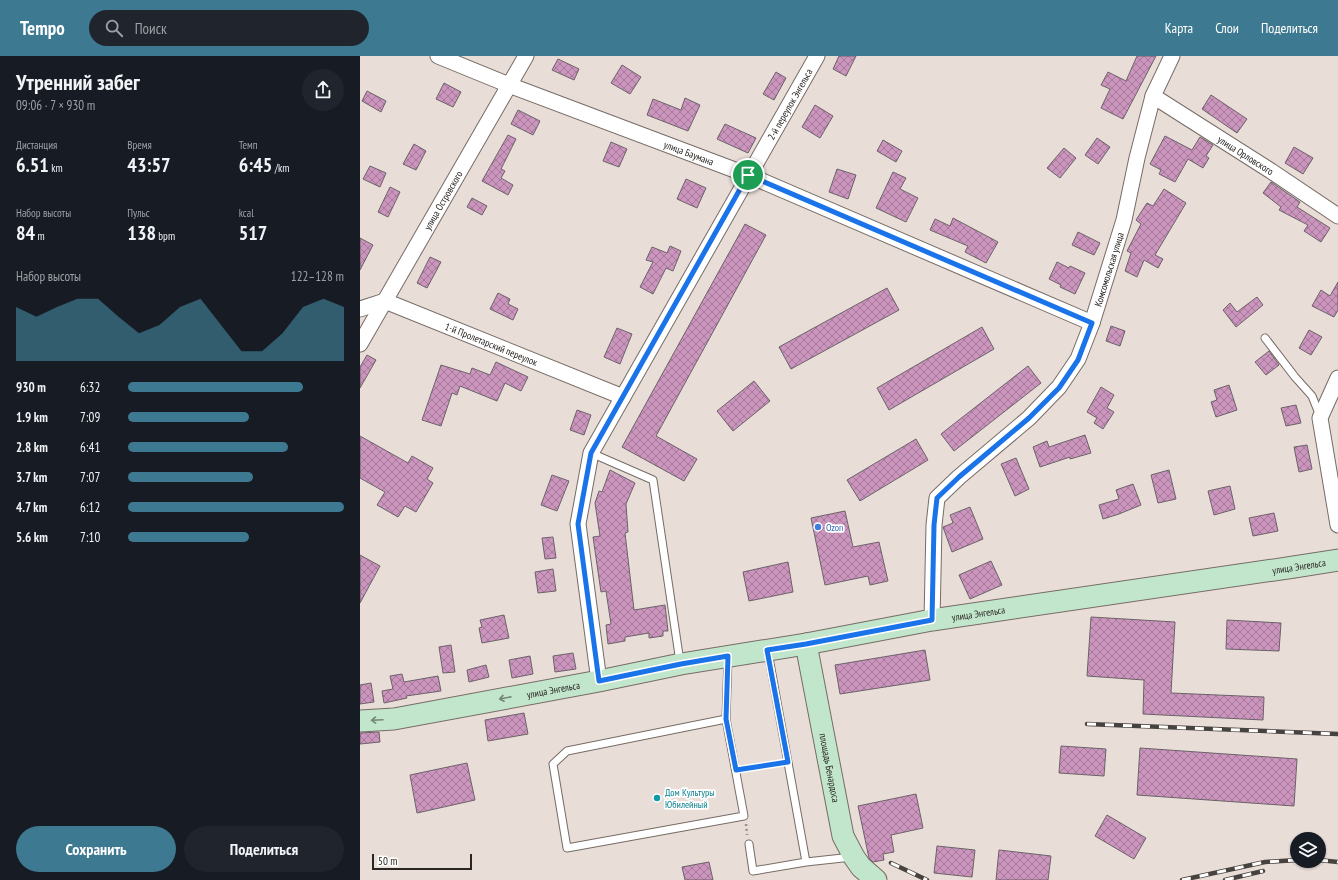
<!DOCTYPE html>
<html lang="ru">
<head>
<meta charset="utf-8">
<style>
	body { margin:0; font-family:"PT Sans Narrow",sans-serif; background:#20242c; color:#f1f3f6; height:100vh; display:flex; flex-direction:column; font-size:15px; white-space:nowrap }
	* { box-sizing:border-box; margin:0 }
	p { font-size:13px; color:#9ea1a6 }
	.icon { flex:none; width:22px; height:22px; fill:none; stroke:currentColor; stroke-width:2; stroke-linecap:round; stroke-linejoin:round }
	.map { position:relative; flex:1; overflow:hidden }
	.details { display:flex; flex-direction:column; background:#171b24; width:360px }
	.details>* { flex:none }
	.controls { position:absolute; left:930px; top:776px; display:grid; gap:8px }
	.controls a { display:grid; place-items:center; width:36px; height:36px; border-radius:50%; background:#171b24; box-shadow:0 1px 3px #0004; font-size:20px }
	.scale { position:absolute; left:12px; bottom:10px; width:100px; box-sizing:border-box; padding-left:4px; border:2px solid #292522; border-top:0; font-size:11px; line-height:14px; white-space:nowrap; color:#292522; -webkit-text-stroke:3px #fff; paint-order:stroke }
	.pin { position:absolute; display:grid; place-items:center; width:34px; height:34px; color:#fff; margin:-17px; border:2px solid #fff; border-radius:50%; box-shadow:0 1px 4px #0007 }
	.round { display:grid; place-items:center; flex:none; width:42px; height:42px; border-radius:21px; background:#20242c }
	.summary { display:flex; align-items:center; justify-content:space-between; height:68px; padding:0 16px }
	h1 { font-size:22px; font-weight:700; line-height:30px }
	.stats { display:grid; grid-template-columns:repeat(3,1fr); gap:6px; height:68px; padding:4px 16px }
	.stats div { display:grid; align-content:center }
	.stats b { font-size:20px; font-weight:700 }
	.stats small { font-size:11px; font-weight:400 }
	.stats p { font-size:11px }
	.chart { height:112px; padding:8px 16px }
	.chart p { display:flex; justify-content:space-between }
	.chart svg { width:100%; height:72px; margin-top:4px; fill:#3d7990; opacity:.7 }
	.primary-button { display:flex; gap:8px; margin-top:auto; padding:8px 16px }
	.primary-button a { flex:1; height:46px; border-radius:24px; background:#3d7990; color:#fff; font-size:16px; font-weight:700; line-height:46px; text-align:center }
	.primary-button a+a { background:#20242c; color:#f1f3f6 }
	ul { padding:0 16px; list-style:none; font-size:13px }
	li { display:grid; grid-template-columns:64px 48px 1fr; align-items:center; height:30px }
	li i { height:10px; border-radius:5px; background:#3d7990 }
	header { display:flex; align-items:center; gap:24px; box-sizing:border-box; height:56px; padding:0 20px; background:#3d7990; color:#fff }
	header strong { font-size:19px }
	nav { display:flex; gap:22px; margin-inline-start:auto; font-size:14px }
	.search { width:280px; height:36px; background:#20242c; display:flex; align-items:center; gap:10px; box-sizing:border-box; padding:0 14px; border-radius:22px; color:#9ea1a6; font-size:15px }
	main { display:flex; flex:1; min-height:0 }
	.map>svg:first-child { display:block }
</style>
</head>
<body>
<header>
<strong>Tempo</strong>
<div class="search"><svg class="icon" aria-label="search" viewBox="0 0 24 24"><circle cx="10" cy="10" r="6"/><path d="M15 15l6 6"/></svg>Поиск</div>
<nav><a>Карта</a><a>Слои</a><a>Поделиться</a></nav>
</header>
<main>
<section class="details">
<div class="summary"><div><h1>Утренний забег</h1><p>09:06 · 7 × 930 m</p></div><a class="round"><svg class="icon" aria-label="share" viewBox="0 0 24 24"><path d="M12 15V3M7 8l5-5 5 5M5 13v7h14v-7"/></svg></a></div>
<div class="stats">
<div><p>Дистанция</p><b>6.51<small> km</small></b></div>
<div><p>Время</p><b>43:57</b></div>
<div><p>Темп</p><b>6:45<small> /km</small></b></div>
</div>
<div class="stats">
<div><p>Набор высоты</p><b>84<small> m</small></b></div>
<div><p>Пульс</p><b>138<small> bpm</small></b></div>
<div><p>kcal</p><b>517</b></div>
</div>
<div class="chart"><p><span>Набор высоты</span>122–128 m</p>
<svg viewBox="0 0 160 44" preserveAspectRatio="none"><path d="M0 44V11L10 17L20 11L30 6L40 6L50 17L60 27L70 22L80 11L90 6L100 22L110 38L120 38L130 27L140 11L150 6L160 11V44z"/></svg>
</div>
<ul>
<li><b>930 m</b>6:32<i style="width:81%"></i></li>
<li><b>1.9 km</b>7:09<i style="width:56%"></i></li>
<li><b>2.8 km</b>6:41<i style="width:74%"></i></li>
<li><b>3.7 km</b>7:07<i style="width:58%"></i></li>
<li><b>4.7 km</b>6:12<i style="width:100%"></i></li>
<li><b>5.6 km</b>7:10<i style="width:56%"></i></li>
</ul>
<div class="primary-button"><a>Сохранить</a><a>Поделиться</a></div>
</section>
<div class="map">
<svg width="978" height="824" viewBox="0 0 978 824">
	<defs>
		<pattern id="building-cross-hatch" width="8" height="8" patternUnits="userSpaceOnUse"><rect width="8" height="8" fill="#cb95bd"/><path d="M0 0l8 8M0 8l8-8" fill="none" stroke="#a57999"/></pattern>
	</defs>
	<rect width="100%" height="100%" fill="#e9ddd7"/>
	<path fill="url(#building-cross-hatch)" stroke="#6b6269" d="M479,0H496L486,20L473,13Z
		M777,0H796L763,63L741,52L750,33L741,29L748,16L766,25Z
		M198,3L219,13L214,24L192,14Z
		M262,9L281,21L270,38L251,27Z
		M416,16L426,22L414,44L403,38Z
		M84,27L101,36L93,51L76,43Z
		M7,35L26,45L21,56L2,45Z
		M851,39L887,63L877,77L842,53Z
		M325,42L340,49L328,75L287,59L293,43L321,54Z
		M455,49L473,60L460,82L442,71Z
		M158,54L180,65L173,79L151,68Z
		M365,68L396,82L388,97L357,83Z
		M148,79L156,83L141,113L145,115L141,122L153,129L148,139L122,125Z
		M805,80L832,94L840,81L853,89L846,100L849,102L843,112L828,103L815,126L799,118L801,114L790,108Z
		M737,82L750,91L738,108L725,99Z
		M523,84L542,95L536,106L517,95Z
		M251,86L267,93L259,111L243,105Z
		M54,88L66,95L56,114L43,108Z
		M934,91L953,102L943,118L925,107Z
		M704,92L716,102L700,122L687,112Z
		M10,110L26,117L20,131L3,123Z
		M477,113L496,119L488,143L469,136Z
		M533,116L546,122L540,133L558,142L546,166L516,152Z
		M326,123L346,132L337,152L317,143Z
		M911,126L940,146L937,151L970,172L961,186L944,175L948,169L919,154L921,151L903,137Z
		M30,131L40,136L28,161L18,156Z
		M804,133L826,147L795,199L803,203L798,212L784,204L777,221L765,215L771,197L767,195L781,168L776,164L787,147L793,150Z
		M112,142L127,150L122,159L107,151Z
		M593,162L638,186L626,207L605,196L608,190L570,174L575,163L590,170Z
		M385,168L406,179L296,380L337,403L324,425L262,391Z
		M718,176L740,187L734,199L712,189Z
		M0,182L13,189L0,214Z
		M310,190L321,195L313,215L306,212L293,238L280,231L293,206L286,204L292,191L307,197Z
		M70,201L81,206L67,232L57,227Z
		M697,206L709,212L710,210L725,217L715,238L700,231L701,229L689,223Z
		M978,226V254L974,261L952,250L961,234L970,240Z
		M527,232L539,254L431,313L419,291Z
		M138,237L150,243L148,248L158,253L153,264L130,253Z
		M897,241L903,249L876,271L863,254L870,247L877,256Z
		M751,270L765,275L760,290L746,285Z
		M622,271L634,293L529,354L517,332Z
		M257,272L272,278L260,308L244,301Z
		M949,274L962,281L951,299L939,292Z
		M909,295L919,309L906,319L895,306Z
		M7,299L16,304L0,332V311Z
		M136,306L168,321L161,335L145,327L137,345L100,330L97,339L92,337L81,370L62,364L81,309L110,318L112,312L130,319Z
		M668,310L681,327L594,395L581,378Z
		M394,325L410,345L373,375L357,355Z
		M869,329L877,354L856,361L851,346L857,344L854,334Z
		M741,331L754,339L747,352L754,356L743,373L734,367L737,362L727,356Z
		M936,349L941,367L926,370L921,352Z
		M217,354L231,359L224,379L210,374Z
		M725,379L731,397L710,403V401L680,411L673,391L687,385L689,391Z
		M0,380L48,407L52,400L73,412L67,423L73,427L56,456L45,450L38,461L17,449L25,436L0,422Z
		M556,383L568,404L500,445L487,424Z
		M947,389L952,413L939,416L934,391Z
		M656,402L669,433L655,440L641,408Z
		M250,414L275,427L266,448L268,476L265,477L274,554L305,549L308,575H303V580L289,582V577L265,581V585L248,588L246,569L251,568L246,535L241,536L233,481L240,480L235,447L239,435L242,436Z
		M809,414L816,443L798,447L791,419Z
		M192,419L209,425L197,455L181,449Z
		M773,428L781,449L759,458L743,463L739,449L759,443L756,434Z
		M870,430L875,453L854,459L848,435Z
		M610,451L623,483L592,496L583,471L593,467L590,459Z
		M485,455L493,491L519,486L528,525L510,529L508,520L465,529L451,462Z
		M914,457L918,475L893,480L889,462Z
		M193,481L196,502L185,503L182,482Z
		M0,499L20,510L0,547Z
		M631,505L642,529L610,543L599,519Z
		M428,506L433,536L389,545L383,516Z
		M193,513L196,535L178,537L175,516Z
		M144,559L149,582L122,587L119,572L122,571L120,564Z
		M731,561L815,566L811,637L904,641L903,664L783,658L784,624L727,620Z
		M867,564L921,567L919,595L866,593Z
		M91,589L95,616L83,617L79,591Z
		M565,594L570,624L480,638L475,609Z
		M213,597L216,613L195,616L193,600Z
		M170,600L173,618L152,622L149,604Z
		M126,609L129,621L109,626L107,614Z
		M42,618L44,626L78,620L81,635L46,640L47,642L24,647L22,635L33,633L30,620Z
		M11,627L14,646L0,648V629Z
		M164,657L168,678L128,685L125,664Z
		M19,676L20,686L0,688V677Z
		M701,690L746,693L744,720L699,717Z
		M780,692L937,703L934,750L777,739Z
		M107,707L115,744L57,757L50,719Z
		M556,738L563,772L531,779L534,796L523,798L524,804L513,806L509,802L498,750Z
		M747,759L786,782L774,803L735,780Z
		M577,790L615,794L612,821L574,817Z
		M639,794L691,800L688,824H636Z
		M349,806L353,824H325L322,811Z"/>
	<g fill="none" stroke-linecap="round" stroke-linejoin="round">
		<defs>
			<path id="lane" d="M905,282L935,321L952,340L960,360
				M231,397L293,424L320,606
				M408,596L446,806L492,801
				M366,663L384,760L207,792L193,708L207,695L366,663L368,602
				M389,788L393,815L446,806"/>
			<g id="street">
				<path id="s1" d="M78,0L149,29L388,119L732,267"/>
				<path id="s2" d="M793,40L911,115L978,160"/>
				<path id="s3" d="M0,253L25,245L263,341"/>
				<path id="s4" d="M0,288L166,0"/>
				<path d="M978,322L960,362L978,469"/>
				<path id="s5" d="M572,564L574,469L577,442L599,421L669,362L699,331L718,303L732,267L764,164L777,102L793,40L812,0"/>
				<path id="s6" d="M239,625L218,468L231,397L457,0"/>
			</g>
			<g id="secondary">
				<path id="s7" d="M446,588L483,780L494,801L501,811L516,824"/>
				<path id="s8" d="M0,665L34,663L239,625L321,608L446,588L572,564L934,511L978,504"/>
			</g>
		</defs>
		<use href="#lane" stroke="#766c66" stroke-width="9"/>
		<use href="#street" stroke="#766c66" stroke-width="17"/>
		<use href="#secondary" stroke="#766c66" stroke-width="23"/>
		<path stroke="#9b928d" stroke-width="2.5" stroke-dasharray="2 3" stroke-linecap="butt" d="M384,712L419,708
			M386,768L387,779"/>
		<use href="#lane" stroke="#fff" stroke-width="7"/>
		<use href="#street" stroke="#fff" stroke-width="15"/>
		<use href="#secondary" stroke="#c2e6cc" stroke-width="21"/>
		<defs>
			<path id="rail" d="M727,668L978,678
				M959,804L978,806
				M531,807L567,824
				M822,824L905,806L937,804
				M865,824L903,815"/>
		</defs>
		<use href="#rail" stroke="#47423e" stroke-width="4.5"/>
		<use href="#rail" stroke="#fff" stroke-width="3" stroke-dasharray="9" stroke-linecap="butt"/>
	</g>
	<defs><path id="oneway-shaft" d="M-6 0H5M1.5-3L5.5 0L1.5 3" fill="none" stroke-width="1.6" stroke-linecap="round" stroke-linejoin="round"/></defs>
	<g stroke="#768677">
		<use href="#oneway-shaft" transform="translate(145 642) rotate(169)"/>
		<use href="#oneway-shaft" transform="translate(17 664) rotate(177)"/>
	</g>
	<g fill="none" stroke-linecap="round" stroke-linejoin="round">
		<defs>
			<path id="route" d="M388,119L732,267L718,304L699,332L669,362L599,421L577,442L574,469L572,564L446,588L407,594L428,706L376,714L366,663L368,600L321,608L239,625L218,468L231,397Z"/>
		</defs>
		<use href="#route" stroke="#fff" stroke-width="8"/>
		<use href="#route" stroke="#1a73e8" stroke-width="5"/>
	</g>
	<circle fill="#3f7fe0" stroke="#fff" stroke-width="1.5" cx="458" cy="471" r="4"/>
	<circle fill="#0f9aa8" stroke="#fff" stroke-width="1.5" cx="297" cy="742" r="4"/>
	<g text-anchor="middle" stroke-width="3.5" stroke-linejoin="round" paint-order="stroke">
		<g font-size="10" fill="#292522" stroke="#fff">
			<text dy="4" stroke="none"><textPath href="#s6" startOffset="632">2-й переулок Энгельса</textPath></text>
			<text dy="4" stroke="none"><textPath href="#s1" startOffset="269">улица Баумана</textPath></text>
			<text dy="4" stroke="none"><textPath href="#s2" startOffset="110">улица Орловского</textPath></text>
			<text dy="4" stroke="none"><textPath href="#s4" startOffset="166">улица Островского</textPath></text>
			<text dy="4" stroke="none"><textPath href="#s5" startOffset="416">Комсомольская улица</textPath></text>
			<text dy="4" stroke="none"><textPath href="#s3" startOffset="141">1-й Пролетарский переулок</textPath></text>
			<text dy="4" stroke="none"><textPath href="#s8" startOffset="952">улица Энгельса</textPath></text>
			<text dy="4" stroke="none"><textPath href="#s8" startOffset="628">улица Энгельса</textPath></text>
			<text dy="4" stroke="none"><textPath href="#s8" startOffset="196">улица Энгельса</textPath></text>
			<text dy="4" stroke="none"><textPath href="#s7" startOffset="126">площадь Бенардоса</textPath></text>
		</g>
		<g font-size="10" fill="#366cbe" stroke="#fff" text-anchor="start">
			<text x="466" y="475">Ozon</text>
		</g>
		<g font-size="10" fill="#0d838f" stroke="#fff" text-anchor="start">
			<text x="305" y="740">Дом Культуры<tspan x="305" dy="12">Юбилейный</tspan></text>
		</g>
	</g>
</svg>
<div class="controls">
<a><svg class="icon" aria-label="layers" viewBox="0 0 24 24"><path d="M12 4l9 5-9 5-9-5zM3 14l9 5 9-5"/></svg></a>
</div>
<div class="scale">50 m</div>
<div class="pin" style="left:388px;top:119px;background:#1e9e55"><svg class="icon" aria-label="arrive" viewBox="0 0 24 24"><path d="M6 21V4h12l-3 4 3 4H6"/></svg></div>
</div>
</main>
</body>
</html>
